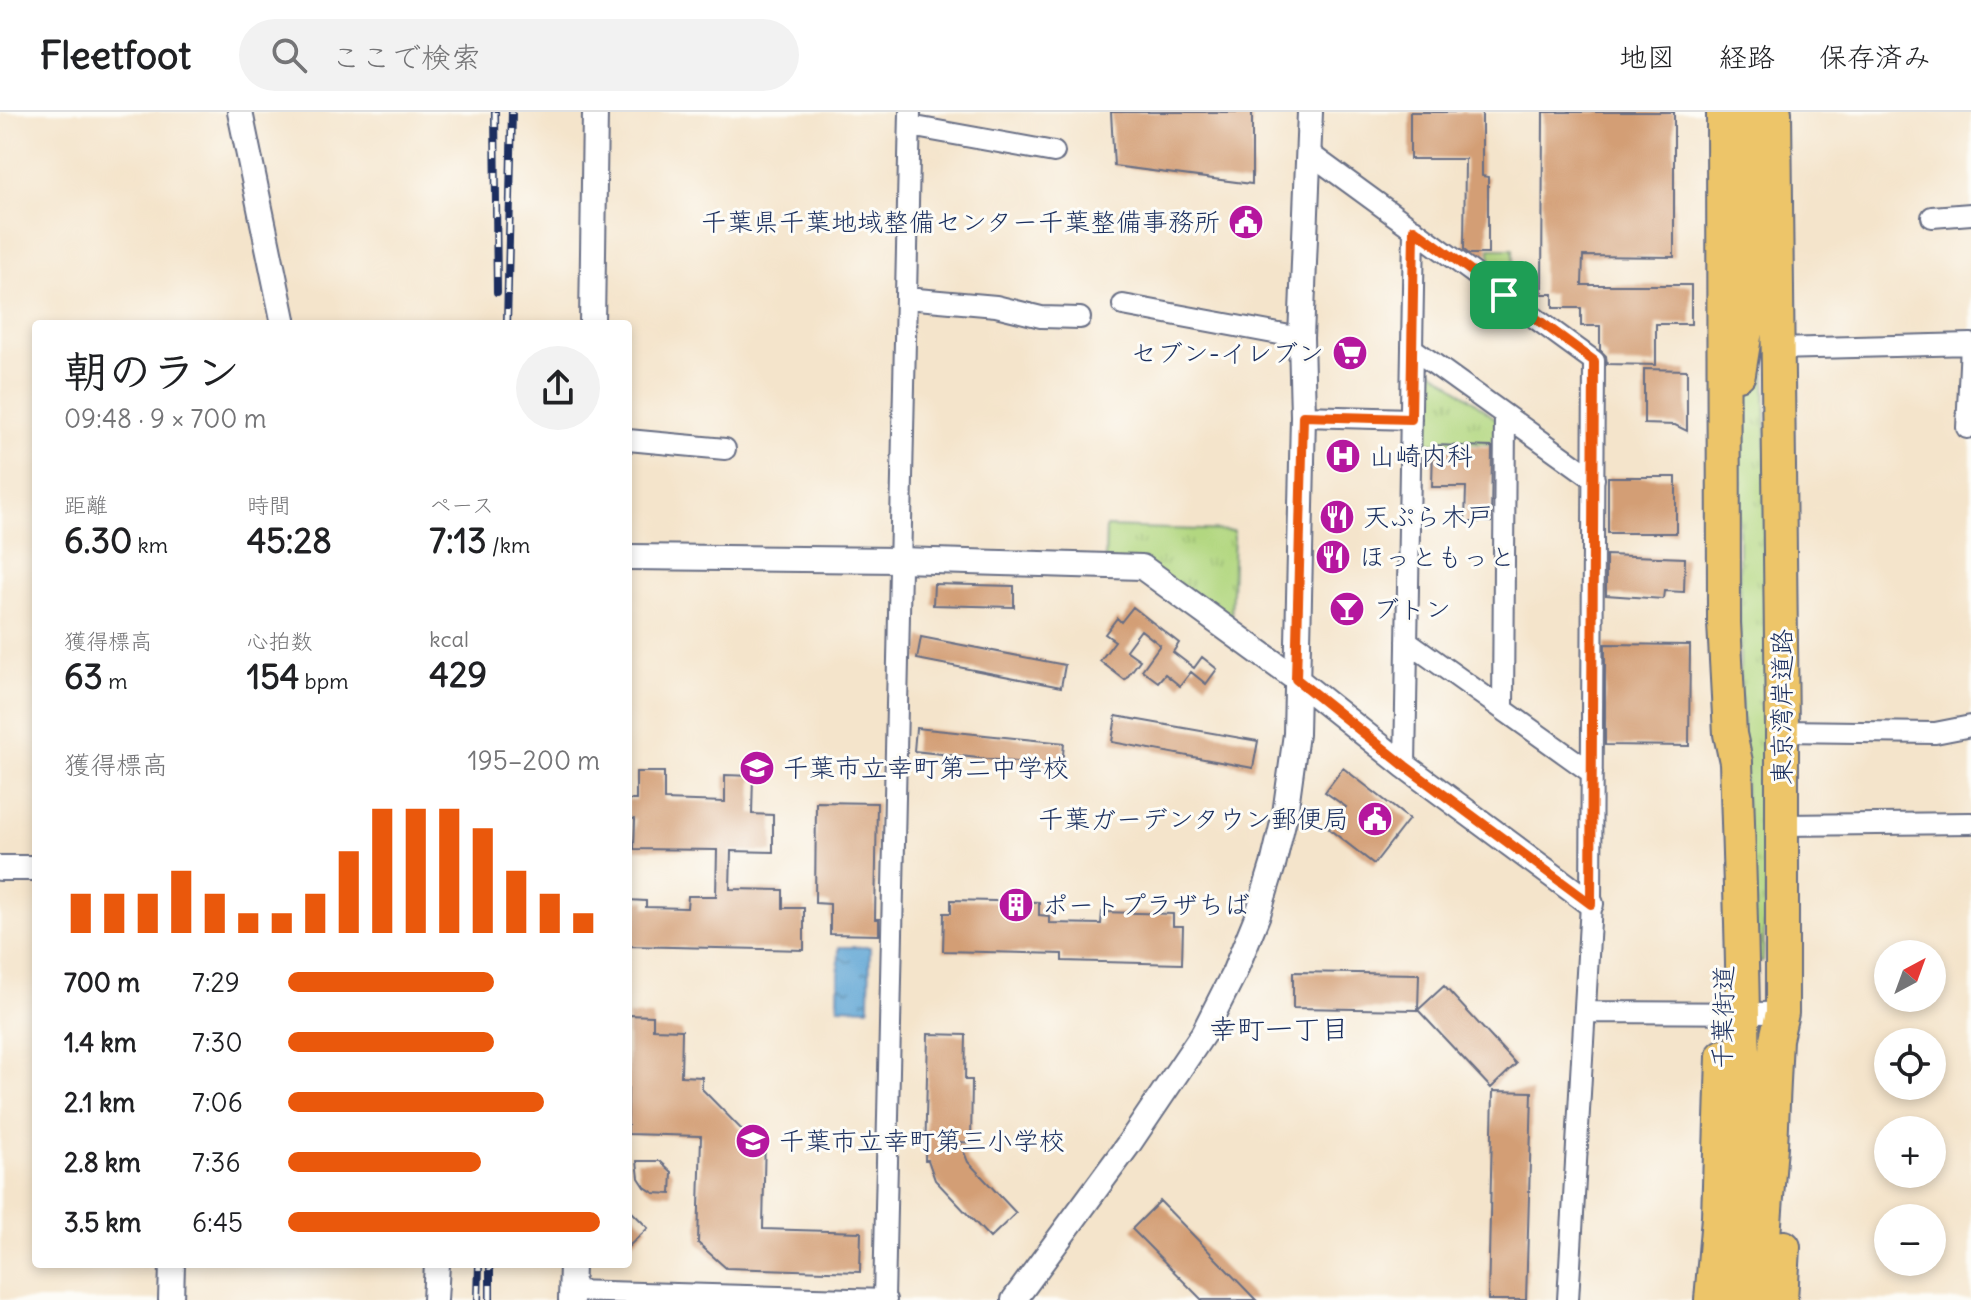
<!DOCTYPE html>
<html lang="ja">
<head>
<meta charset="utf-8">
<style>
	body { margin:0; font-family:Delius,"Klee One",sans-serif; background:#f2f2f2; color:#202124; height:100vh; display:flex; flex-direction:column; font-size:30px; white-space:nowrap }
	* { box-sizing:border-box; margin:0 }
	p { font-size:26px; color:#757577 }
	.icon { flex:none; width:44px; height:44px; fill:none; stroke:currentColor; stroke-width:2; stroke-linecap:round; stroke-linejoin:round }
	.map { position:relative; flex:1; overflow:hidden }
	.details { position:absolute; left:32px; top:208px; width:600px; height:948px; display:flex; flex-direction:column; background:#fff; border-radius:8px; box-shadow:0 4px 12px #0003 }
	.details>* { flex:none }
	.needle { width:52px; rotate:41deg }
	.tools { position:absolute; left:1874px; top:828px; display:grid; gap:16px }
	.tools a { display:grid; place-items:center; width:72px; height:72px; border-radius:50%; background:#fff; box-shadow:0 4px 12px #0003; font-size:40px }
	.pin { position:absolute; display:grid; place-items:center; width:68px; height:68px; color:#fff; margin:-34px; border-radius:16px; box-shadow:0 4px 12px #0006 }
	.round { display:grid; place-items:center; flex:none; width:84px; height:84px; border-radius:42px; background:#f2f2f2 }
	.headline { display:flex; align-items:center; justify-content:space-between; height:136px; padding:0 32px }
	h1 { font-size:44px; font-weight:800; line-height:60px }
	.metrics { display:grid; grid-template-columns:repeat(3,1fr); gap:12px; height:136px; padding:8px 32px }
	.metrics div { display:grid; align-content:center }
	.metrics b { font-size:34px; font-weight:800 }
	.metrics small { font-size:22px; font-weight:400 }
	.metrics p { font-size:22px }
	.chart { height:224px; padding:16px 32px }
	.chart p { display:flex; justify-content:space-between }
	.chart svg { width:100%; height:144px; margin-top:8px; stroke:#ea580c; stroke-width:6 }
	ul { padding:0 32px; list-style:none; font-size:26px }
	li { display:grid; grid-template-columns:128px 96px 1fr; align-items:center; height:60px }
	li i { height:20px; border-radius:10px; background:#ea580c }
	header { display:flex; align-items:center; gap:48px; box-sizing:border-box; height:112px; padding:0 40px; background:#fff; border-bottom:2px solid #e0e0e0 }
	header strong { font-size:38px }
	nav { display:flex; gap:44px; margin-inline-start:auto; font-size:28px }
	.search { width:560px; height:72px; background:#f2f2f2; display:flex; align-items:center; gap:20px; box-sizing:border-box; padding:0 28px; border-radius:44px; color:#757577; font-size:30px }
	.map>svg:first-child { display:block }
</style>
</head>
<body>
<header>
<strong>Fleetfoot</strong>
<div class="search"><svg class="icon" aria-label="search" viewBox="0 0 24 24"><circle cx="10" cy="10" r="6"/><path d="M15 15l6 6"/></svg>ここで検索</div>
<nav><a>地図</a><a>経路</a><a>保存済み</a></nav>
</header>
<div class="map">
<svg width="1971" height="1188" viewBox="0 0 1971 1188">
	<defs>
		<pattern id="grass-tufts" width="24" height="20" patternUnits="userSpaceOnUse" patternTransform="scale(2)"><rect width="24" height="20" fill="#b2d780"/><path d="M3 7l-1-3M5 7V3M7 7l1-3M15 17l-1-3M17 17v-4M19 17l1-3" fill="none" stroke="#98b971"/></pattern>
		<pattern id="water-ripples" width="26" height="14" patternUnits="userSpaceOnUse" patternTransform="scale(2)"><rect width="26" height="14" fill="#5ea5d4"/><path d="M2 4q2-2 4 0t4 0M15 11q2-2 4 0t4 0" fill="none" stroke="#4d87af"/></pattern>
	</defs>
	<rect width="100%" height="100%" fill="#fdfcf7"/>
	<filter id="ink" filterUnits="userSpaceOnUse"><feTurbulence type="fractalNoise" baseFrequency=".0125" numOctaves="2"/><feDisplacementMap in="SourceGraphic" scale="16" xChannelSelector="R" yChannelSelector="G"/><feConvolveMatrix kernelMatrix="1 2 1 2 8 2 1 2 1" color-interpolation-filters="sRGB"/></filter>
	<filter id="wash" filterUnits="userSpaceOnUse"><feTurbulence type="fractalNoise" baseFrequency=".006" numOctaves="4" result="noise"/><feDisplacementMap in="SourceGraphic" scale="32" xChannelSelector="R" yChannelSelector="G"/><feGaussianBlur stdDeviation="1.8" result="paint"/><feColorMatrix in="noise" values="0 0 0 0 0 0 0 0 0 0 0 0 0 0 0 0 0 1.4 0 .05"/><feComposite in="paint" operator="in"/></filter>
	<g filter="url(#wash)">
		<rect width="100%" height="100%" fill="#f4e4cb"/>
		<path fill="url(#grass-tufts)" stroke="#66836f" stroke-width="2" d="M1763,0L1769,689L1763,850H1753L1740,574L1738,314Z
			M1490,137H1513L1514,185L1491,168Z
			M1428,254L1496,307V332L1417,331L1416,260Z
			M1106,415L1234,419L1231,512L1105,447Z"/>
		<path fill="url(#water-ripples)" stroke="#3c6a99" stroke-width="2" d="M839,835H870L869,896L838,895Z"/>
		<g id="blocks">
			<path fill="#d39e74" d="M1111,0H1252V72L1114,54Z
				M1410,0H1482V64L1488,65V142H1469L1464,138L1465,47H1410Z
				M1543,0H1674V145L1583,144L1582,173H1691V212H1656V253L1607,252L1606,244L1600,238V214H1581V196H1553V182H1542Z
				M1644,257L1687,258V319L1675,313L1644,312Z
				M1433,333L1492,335L1491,410H1465L1466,375H1432Z
				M1608,365H1676V421H1608Z
				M1606,443L1685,446L1684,480L1664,479L1663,487L1606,483Z
				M934,472L1014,474V495L933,493Z
				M1133,495L1179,531L1173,540L1194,556L1202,545L1217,557L1206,572L1191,560L1180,574L1165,562L1158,570L1142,558L1160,533L1141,518L1126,538L1140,548L1125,568L1100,549L1115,529L1105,522L1117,506L1121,510Z
				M921,525L1065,553L1061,575L917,547Z
				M1605,532L1690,533L1689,634L1605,633Z
				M1116,604L1258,629L1253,656L1112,630Z
				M916,616L1064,631L1062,655L914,639Z
				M1343,656L1409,707L1374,752L1329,717L1346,695L1325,680Z
				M636,660H664V688L725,690V663L753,664L752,702L773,703V740L731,739L730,777L783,778V796H804V838L628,834V788L646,789V795L687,796L688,784H716L717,738L634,737L635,707L628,706V688H636Z
				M816,690L877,691L875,807H879V823L830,822V792L815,791Z
				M951,788L1039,790V803L1049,804V811L1101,812L1102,800L1173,802V814H1183L1182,852L1062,849V842L943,839L944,801H951Z
				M1293,860L1419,862L1418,898L1293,896Z
				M1444,874L1516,952L1491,976L1418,898Z
				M628,903L653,904V917L682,918L681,964L702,965V977L744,1020L765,1021L763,1117L861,1120L860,1160L726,1156L698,1131L701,1024L628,1022Z
				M928,922L966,923L965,968H972L971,1031L960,1030L968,1050L1016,1101L990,1126L935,1068L928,1048H925Z
				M1493,979L1532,980L1526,1188H1488Z
				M637,1049H660L672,1060L671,1082L654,1081L645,1075L639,1066Z
				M1160,1089L1256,1188H1202L1132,1117Z
				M628,1096L648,1116L628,1135Z"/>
		</g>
	</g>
	<g filter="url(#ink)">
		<use href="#blocks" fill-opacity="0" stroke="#676e84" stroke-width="2"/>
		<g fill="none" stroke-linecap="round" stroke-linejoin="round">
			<defs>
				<path id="minor" d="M910,14L1054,40
					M1309,41L1594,249L1591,792L1568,1188
					M1932,105L1971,102
					M906,186L996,194L1041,205L1080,206
					M1123,193L1301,226
					M1412,236L1594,367
					M1777,237L1971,232
					M1303,304L1411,307
					M1967,316L1971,232
					M628,328L725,337
					M1407,529L1592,661
					M1503,596L1505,304
					M1782,619L1935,621L1971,614
					M1405,654L1414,117
					M1783,713L1971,711
					M1585,900L1782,901
					M571,1179L886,1188
					M884,1187L910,0"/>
				<path id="tertiary" d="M240,0L284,212
					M592,212L595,0
					M628,445L900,448L1142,455L1296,567L1405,654L1591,792
					M0,756H36
					M171,1188L172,1152
					M435,1188L437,1152
					M571,1188L572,1152
					M1014,1188L1128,1033L1203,922L1234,861L1258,802L1273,753L1285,702L1296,622L1303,304L1301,226L1310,0"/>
				<path id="trunk" d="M1723,0L1724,511L1730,622L1736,650C1742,830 1749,1009 1737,1188
					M1739,262L1750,193L1752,0
					M1711,1188L1718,1105L1723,944
					M1759,1188L1771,1034L1776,927L1782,901V619L1775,0
					M1781,1188L1784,1135"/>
			</defs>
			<use href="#minor" stroke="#676e84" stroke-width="24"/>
			<use href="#tertiary" stroke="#676e84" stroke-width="28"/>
			<use href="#trunk" stroke="#676e84" stroke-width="36"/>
			<use href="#minor" stroke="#fff" stroke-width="20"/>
			<use href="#tertiary" stroke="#fff" stroke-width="24"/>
			<use href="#trunk" stroke="#edc569" stroke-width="32"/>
			<defs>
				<path id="rail" d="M495,0L497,180
					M507,212L512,0
					M478,1188L479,1152
					M490,1188V1156"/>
			</defs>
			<use href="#rail" stroke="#1b2f5e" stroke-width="8"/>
			<use href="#rail" stroke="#fdfcf7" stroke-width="5" stroke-dasharray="15" stroke-linecap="butt"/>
		</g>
	</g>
	<g fill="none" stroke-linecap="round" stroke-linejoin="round" filter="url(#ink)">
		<defs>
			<path id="route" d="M1414,117L1594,249L1591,792L1405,654L1296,567L1303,304L1411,307Z"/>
		</defs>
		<use href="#route" stroke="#fff" stroke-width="16"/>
		<use href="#route" stroke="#ea580c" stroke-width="10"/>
	</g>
	<defs>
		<symbol id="civic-disc" viewBox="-11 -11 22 22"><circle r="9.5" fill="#b5179e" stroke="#fdfcf7"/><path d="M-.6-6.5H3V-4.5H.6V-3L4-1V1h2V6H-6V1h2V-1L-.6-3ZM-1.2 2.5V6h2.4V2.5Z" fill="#fff"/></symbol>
		<symbol id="supermarket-disc" viewBox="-11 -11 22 22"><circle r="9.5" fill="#b5179e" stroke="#fdfcf7"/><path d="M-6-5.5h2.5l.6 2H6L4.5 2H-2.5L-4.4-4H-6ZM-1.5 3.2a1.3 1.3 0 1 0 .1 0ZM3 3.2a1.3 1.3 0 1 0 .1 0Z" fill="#fff"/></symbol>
		<symbol id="hospital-disc" viewBox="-11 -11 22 22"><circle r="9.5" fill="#b5179e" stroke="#fdfcf7"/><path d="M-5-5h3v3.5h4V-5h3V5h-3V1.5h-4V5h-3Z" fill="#fff"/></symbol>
		<symbol id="restaurant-disc" viewBox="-11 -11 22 22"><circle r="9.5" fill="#b5179e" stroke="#fdfcf7"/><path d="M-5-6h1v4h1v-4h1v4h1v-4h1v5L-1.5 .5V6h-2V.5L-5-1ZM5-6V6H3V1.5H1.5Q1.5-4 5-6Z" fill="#fff"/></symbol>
		<symbol id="bar-disc" viewBox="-11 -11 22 22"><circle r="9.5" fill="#b5179e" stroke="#fdfcf7"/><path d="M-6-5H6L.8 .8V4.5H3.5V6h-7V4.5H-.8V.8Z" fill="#fff"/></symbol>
		<symbol id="school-disc" viewBox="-11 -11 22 22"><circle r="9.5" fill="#b5179e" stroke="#fdfcf7"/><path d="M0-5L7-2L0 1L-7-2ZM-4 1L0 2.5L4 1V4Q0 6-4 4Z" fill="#fff"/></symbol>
		<symbol id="building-disc" viewBox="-11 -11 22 22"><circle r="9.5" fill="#b5179e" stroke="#fdfcf7"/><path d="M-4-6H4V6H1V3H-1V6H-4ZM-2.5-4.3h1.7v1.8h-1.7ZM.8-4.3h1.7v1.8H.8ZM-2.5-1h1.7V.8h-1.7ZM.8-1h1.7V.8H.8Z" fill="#fff"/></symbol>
	</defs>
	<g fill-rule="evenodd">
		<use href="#civic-disc" x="1226" y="90" width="40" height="40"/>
		<use href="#supermarket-disc" x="1330" y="221" width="40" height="40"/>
		<use href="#hospital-disc" x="1323" y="324" width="40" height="40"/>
		<use href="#restaurant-disc" x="1317" y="385" width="40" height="40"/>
		<use href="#restaurant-disc" x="1313" y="425" width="40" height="40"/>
		<use href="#bar-disc" x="1327" y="477" width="40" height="40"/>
		<use href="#school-disc" x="737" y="636" width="40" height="40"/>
		<use href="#civic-disc" x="1355" y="687" width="40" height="40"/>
		<use href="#building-disc" x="996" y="773" width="40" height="40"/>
		<use href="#school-disc" x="733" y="1009" width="40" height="40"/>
	</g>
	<g text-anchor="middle" stroke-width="6" stroke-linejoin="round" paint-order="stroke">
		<g font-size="26" fill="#1b2f5e" stroke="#fdfcf7" text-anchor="start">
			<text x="1220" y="119" text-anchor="end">千葉県千葉地域整備センター千葉整備事務所</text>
			<text x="1324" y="250" text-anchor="end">セブン-イレブン</text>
			<text x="1369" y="353">山崎内科</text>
			<text x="1363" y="414">天ぷら木戸</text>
			<text x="1359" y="454">ほっともっと</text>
			<text x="1373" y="506">ブトン</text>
			<text x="783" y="665">千葉市立幸町第二中学校</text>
			<text x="1349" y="716" text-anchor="end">千葉ガーデンタウン郵便局</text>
			<text x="1042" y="802">ポートプラザちば</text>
			<text x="779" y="1038">千葉市立幸町第三小学校</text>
		</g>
		<g font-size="26" fill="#1b2f5e" stroke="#fdfcf7">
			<text transform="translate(1782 595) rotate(-90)" y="9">東京湾岸道路</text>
			<text transform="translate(1723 905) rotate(-89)" y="9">千葉街道</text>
		</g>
		<g font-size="28" fill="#1b2f5e" stroke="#fdfcf7">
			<text x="1279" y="927">幸町一丁目</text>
		</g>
	</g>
</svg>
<div class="tools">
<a><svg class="needle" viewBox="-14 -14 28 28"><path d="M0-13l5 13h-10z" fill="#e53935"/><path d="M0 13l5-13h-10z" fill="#757577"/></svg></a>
<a><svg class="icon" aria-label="locate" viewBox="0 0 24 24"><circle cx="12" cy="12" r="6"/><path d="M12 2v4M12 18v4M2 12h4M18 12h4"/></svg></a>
<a>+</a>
<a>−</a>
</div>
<div class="pin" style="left:1504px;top:183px;background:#1e9e55"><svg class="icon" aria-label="arrive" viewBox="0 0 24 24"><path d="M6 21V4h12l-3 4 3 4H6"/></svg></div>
<section class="details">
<div class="headline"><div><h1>朝のラン</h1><p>09:48 · 9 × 700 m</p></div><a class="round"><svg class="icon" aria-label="share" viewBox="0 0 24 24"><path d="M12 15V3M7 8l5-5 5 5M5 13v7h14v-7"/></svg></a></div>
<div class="metrics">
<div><p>距離</p><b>6.30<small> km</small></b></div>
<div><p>時間</p><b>45:28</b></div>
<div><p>ペース</p><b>7:13<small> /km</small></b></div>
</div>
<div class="metrics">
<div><p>獲得標高</p><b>63<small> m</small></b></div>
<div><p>心拍数</p><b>154<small> bpm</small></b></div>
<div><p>kcal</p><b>429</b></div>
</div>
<div class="chart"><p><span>獲得標高</span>195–200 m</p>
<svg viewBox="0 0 160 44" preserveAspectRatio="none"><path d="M5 44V32M15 44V32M25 44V32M35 44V25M45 44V32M55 44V38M65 44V38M75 44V32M85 44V19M95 44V6M105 44V6M115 44V6M125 44V12M135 44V25M145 44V32M155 44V38"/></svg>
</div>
<ul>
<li><b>700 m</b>7:29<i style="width:66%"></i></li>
<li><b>1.4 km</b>7:30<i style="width:66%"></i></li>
<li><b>2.1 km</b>7:06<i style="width:82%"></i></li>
<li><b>2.8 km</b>7:36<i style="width:62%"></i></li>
<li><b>3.5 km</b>6:45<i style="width:100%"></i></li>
</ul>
</section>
</div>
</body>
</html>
